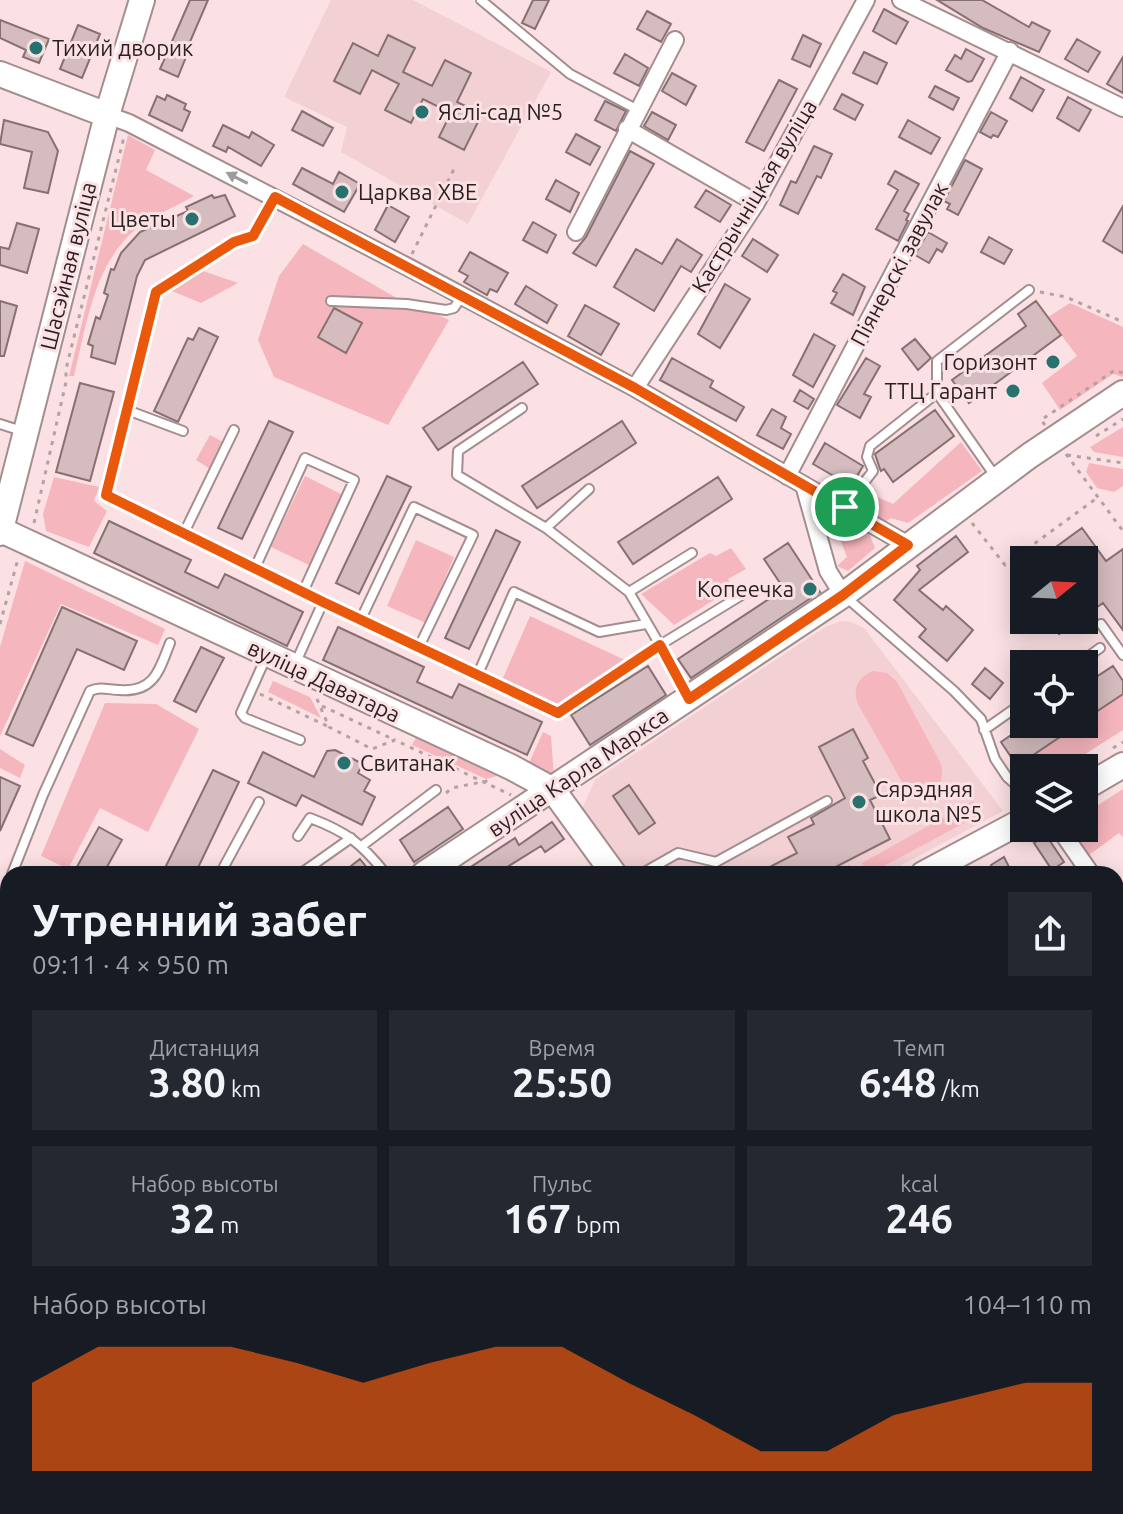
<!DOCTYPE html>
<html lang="ru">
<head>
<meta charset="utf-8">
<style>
	body { margin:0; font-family:Ubuntu,sans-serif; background:#242831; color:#f1f3f6; height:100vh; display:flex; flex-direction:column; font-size:30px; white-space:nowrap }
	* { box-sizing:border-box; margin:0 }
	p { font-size:26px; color:#9ea1a6 }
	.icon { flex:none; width:44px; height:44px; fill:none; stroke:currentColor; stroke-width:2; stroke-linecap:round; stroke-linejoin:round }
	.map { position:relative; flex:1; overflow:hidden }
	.sheet { position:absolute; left:0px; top:866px; width:1124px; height:648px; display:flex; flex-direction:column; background:#171b24; border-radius:24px 24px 0 0; box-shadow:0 4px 20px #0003 }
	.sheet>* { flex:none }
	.needle { width:52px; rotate:72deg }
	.controls { position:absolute; left:1010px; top:546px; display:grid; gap:16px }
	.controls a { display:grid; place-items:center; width:88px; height:88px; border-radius:0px; background:#171b24; box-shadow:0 4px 20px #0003; font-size:40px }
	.pin { position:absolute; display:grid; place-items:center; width:68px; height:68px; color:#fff; margin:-34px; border:4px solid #fff; border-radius:50%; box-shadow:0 2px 8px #0007 }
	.round { display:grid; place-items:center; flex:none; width:84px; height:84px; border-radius:0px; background:#242831 }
	.head { display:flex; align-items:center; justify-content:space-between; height:136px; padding:0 32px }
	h1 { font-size:44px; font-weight:700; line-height:60px }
	.figures { display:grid; grid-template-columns:repeat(3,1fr); gap:12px; height:136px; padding:8px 32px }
	.figures div { display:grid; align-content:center; border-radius:0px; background:#242831; text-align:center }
	.figures b { font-size:40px; font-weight:700 }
	.figures small { font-size:22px; font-weight:400 }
	.figures p { font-size:22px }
	.chart { height:224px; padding:16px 32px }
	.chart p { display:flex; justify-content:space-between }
	.chart svg { width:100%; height:144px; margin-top:8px; fill:#ea580c; opacity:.7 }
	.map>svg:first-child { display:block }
</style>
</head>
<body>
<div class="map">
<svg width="1123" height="1514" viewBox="0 0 1123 1514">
	<rect width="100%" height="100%" fill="#fbe1e4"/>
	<path fill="#f2d0d3" d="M331,0H413L551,72L468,224L341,152L347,127L284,97Z
		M842,621L851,622L864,628L1003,811L885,874H626L581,811L595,780L825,627Z
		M1116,1071L1123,1081V1120L1116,1111Z
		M8,1472V1506H729L715,1514H0V1478Z"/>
	<path fill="#f6b6bd" d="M128,135L155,150L146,170L194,196C175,207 152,216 135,230C94,264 86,327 74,376H69Z
		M303,244L407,304L406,308L430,311L449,320L388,425L274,377L258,340L279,276Z
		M200,270L238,283L201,303L172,291Z
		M1070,303L1123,327V377L1113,374L1060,410L1042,383L1077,356L1048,317Z
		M1123,427V457L1094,452L1090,447Z
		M210,435L225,443L210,469L196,460Z
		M961,442L982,471L908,523L891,518L885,522L862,506L866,492L893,504Z
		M1089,463L1123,469V486L1114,492L1097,488L1086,472Z
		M305,476L343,495L309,565L271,547Z
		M54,477L99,487L94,501L107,511L89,547L46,531L43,514Z
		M832,515L869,533L875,548L848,571L837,566L847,557L838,534L824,532L821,519Z
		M416,540L454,557L426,623L387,606Z
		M731,548L746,569L728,579L733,588L674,625L641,594L710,553L716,556Z
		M25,561L165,629L158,645L61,604L0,736V647Z
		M530,616L625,660L557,704L503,678Z
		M873,671L887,673L897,682L940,762C949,786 927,804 906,789L858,704C852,689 858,677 873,671Z
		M273,681L310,697L321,718L268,692Z
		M1123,694V730L1063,768H1024V774L1017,766L1079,724H1084V720Z
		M105,703L156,704L199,729L148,832L100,808L68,869L41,856Z
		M543,732L551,736L554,778L528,765Z
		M417,736L497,776L486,779L412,745Z
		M0,749L25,765L20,778L0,768Z
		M1123,789V837L1119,833L1089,855L1070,828H1084V814Z
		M973,801L981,814L869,874L862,863Z
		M1121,1118L1123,1121V1228L1116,1218V1122Z"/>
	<path fill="#de8a95" d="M1123,1467V1514H1090L1095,1506H1116V1474Z"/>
	<path fill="#f59faa" d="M1123,1317V1440L1116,1442V1322Z
		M867,1506H996L981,1514H857Z"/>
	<path fill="#d5bcbe" stroke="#877072" stroke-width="2" d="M190,0H208L186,51L188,52L178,77L160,69Z
		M533,0H549L535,29L522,23Z
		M937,0H982L1029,27L1032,22L1050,31L1039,52L983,28Z
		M884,9L908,22L896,44L873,31Z
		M647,11L671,24L661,42L637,29Z
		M0,20L49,39L39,63L23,57L26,50L0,38Z
		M78,25L100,34L82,78L60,69Z
		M388,35L415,48L403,72L432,86L445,60L471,73L457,102L482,114L464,150L439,137L451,113L423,99L411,123L385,110L399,84L372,70L360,94L334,81L353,43L378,56Z
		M803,35L821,44L810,67L792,59Z
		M1077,39L1100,52L1088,72L1065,59Z
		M966,49L984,59L972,81L968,82L946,70L955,55L961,59Z
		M864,52L887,63L877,84L853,73Z
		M625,54L648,68L639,86L614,73Z
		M1123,57V93L1107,84Z
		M672,73L696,86L686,105L662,91Z
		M1021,77L1044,90L1032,111L1010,98Z
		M779,80L797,89L764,151L746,142Z
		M935,86L959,98L953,110L929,97Z
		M842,94L863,105L855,120L834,109Z
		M167,95L186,104L184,109L190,112L182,131L149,115L157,96L165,100Z
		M1068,97L1091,110L1079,131L1057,118Z
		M605,101L626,111L616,131L595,120Z
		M302,111L333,128L323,146L292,130Z
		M652,112L676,125L668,140L644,126Z
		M991,112L1007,121L998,137L993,135L991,138L980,132Z
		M4,120L48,132L58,151L48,193L24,188L32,152L0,144Z
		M908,120L940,138L931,154L899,137Z
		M223,125L249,138L252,132L274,145L261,166L228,147L226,152L213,146Z
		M576,134L600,147L590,165L566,152Z
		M814,146L832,154L821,178L817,176L798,214L780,205L791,181L796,183Z
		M630,151L654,164L596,266L573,253L586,237Z
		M965,160L982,169L958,215L947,209L950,204L944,201Z
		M302,168L333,184L339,172L360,184L344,212L293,184Z
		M895,171L919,184L904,211L909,214L906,220L908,221L898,241L876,229L898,190L888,184Z
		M556,180L579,193L570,212L546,199Z
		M706,190L731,205L720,222L695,207Z
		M212,195L214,198L225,195L235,216L145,260L137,276L115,364L91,357L93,346L88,344L96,317L100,319L108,295L104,293L111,269L114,270L121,253L140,232L188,211L186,207Z
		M388,205L409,217L395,242L375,230Z
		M1123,206V253L1103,241Z
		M533,222L556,235L547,253L523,240Z
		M17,223L39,229L27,273L0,265V247L9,249Z
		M928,232L947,243L942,252L937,249L929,263L915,255Z
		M989,237L1012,250L1004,264L981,252Z
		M677,239L702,255L691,272L681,266L654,311L614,287L636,249L662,264Z
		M753,239L778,255L767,272L742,256Z
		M470,252L508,273L497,292L490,289L487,295L464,282L468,276L459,271Z
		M843,274L865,287L853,315L831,303L837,293L833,291Z
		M725,284L750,299L720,348L698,334Z
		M526,286L557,305L547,323L515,304Z
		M0,301L17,306L4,356H0Z
		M1036,301L1061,335L969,403L952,380L1026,326L1018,314Z
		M585,305L619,324L601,355L568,336Z
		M334,308L362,323L346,353L318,337Z
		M199,328L218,337L178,422L154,411L188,338L193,340Z
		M814,334L835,346L813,387L793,375Z
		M915,339L931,358L918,370L902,349Z
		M672,358L713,381L710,387L744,407L736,421L660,380Z
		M866,358L880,366L864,394L871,397L860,418L837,405Z
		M523,362L538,384L438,450L423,428Z
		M80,383L114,392L90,481L56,472Z
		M800,390L814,399L808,409L794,401Z
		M772,409L786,417L781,428L791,434L783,449L757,435Z
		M935,410L954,436L893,482L884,469L881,471L880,469L875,454Z
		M269,421L293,432L242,539L218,528Z
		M622,421L636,443L537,508L522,486Z
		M825,443L863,466L851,486L813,464Z
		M387,476L411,487L359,594L336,583Z
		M718,477L732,499L633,564L618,542Z
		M109,521L191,560L185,572L218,588L225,574L303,612L287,646L94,553Z
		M1082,528L1106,561L1123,549V630L1103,603L1084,616V560H1038Z
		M496,530L520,542L469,649L445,638Z
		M956,536L968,552L919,590L943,610L946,606L973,630L947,661L919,637L926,629L894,600L920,570L917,566Z
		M788,543L820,592L691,678L678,659L784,589L764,559Z
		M62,607L137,641L124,670L77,649L33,746L6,734Z
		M1049,620H1079L1059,634Z
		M338,627L424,667L417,682L452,698L459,684L542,722L527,755L323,660Z
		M201,647L224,658L196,712L174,701Z
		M648,666L666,695L590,745L571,715Z
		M1113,666L1123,681V694L1084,720V685Z
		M985,668L1003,683L990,699L972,684Z
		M1027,724H1079L1017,766L1001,742Z
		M853,729L868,758L863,761L881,795L870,800L890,839L822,874H756L797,853L788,837L814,824L811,818L845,798L819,747Z
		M335,750L363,764L358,773L370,780L364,791L375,797L362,825L302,795L296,806L248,783L263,752L314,777L327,751Z
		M213,770L239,782L195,874H177L165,868Z
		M0,777L20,786L0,831Z
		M629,785L655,823L639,834L613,796Z
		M448,807L463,829L414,862L400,840Z
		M552,822L564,839L545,852L541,846L496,874H460L515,838L519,845Z
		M99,827L122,840L103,874H73Z
		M1046,835L1064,862L1052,870L1034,843Z
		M1004,857L1011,871L1005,874H996L991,865Z
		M360,859L372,874H341Z"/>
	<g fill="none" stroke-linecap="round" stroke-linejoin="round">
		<defs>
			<path id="lane" d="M481,0L570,74L638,110
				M274,198L253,236L234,242L156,292L106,495L323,602L558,713L660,645L629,592L546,528L457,475L458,451L522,408
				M331,301L407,304L446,310L454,308L462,296
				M127,410L183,431
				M0,424L25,432
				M995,476L937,393V361L1029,290
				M845,507L873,471L867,457L870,446L937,393
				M546,528L589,489
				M184,533L234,430
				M255,568L305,458L354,480L303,592
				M629,592L692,553
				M847,598L954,691L981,719L995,759L1007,777L1024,792
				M361,619L414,507L473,535L419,647
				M1101,624L1123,655
				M267,655L241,713L245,718L300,740
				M296,662L323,602
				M1078,664L1100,648
				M478,674L514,592L599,632L646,624
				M686,694L660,645L745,593
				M984,730L1024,702
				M298,836L310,818C347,832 361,843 386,874
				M363,845L436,790
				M12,874L43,795L90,691C101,686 108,690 120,690C155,693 160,668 170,643
				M220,874L259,802
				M300,874L351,838
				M641,874L678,853L716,862L827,801
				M0,905L8,884
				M0,1502L8,1496
				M537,1506L543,1514"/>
			<path id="street" d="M901,0L1123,108
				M107,115L129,123L406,266L635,388L908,545
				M627,129L756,203
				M576,232L675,40
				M635,388L756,203L866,0
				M787,476L1010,51
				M804,485L828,571L843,595
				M1059,828L1091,874
				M0,908L8,912
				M1116,909L1123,919
				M1116,1301L1123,1297"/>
			<path id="secondary" d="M0,74L107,115
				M1,530L511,767L553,790L614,874
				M0,533L107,115L142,0
				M1084,788L1123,765
				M424,874L843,595L1029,456L1123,393
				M923,874L1024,820
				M0,1206L8,1199
				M0,1419L8,1413"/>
		</defs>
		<use href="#lane" stroke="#a48d8f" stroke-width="12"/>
		<use href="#street" stroke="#a48d8f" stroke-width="20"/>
		<use href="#secondary" stroke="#a48d8f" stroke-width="28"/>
		<path stroke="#b5a0a2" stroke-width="3" stroke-dasharray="4 6" stroke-linecap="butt" d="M412,254L455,167
			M1040,292L1066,297L1123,322
			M1045,425L1041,420L1115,370L1123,373
			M1096,436L1123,419
			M1066,454L1123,531
			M1067,455L1123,463
			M34,523L66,382V369L124,137
			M972,523L1005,565L1097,498
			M0,624L18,559
			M260,694L329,727
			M317,699L329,727L372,749L395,740L511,795
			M322,706L395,740
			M1113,748L1123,742
			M446,793L452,788L492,780
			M848,866L852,874
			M0,1394L8,1388
			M0,1443L8,1437
			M0,1446L3,1450
			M782,1514L795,1506"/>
		<use href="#lane" stroke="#fff" stroke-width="8"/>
		<use href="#street" stroke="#fff" stroke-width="16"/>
		<use href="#secondary" stroke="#fff" stroke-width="24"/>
	</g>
	<defs><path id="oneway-solid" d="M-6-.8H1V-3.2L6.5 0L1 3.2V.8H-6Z" transform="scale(2)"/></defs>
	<use fill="#9f9a9b" href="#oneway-solid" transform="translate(237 178) rotate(-153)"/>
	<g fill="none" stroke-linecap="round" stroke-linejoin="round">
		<defs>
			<path id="route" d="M275,197L635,388L908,545L843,595L689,699L660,645L558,713L323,602L106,495L156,292L234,242L253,236Z"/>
		</defs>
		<use href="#route" stroke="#fff" stroke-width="16"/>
		<use href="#route" stroke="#ea580c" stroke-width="10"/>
	</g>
	<g fill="#27716e" stroke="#fbe1e4" stroke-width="3">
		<circle cx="36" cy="48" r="8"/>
		<circle cx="422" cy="112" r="8"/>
		<circle cx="342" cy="192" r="8"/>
		<circle cx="192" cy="219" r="8"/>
		<circle cx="1053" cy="362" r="8"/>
		<circle cx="1013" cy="391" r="8"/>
		<circle cx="810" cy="589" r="8"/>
		<circle cx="344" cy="763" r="8"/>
		<circle cx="859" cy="802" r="8"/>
	</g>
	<g text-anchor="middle" stroke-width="6" stroke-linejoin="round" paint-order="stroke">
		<g font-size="22" fill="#291f20" stroke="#fbe1e4" text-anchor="start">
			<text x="52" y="56">Тихий дворик</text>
			<text x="438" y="120">Яслі-сад №5</text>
			<text x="358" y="200">Царква ХВЕ</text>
			<text x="176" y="227" text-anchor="end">Цветы</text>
			<text x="1037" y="370" text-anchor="end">Горизонт</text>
			<text x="997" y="399" text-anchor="end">ТТЦ Гарант</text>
			<text x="794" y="597" text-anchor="end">Копеечка</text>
			<text x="360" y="771">Свитанак</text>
			<text x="875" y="797">Сярэдняя<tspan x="875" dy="25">школа №5</tspan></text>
		</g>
		<g font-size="22" fill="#291f20" stroke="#fbe1e4">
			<text transform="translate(754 196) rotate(-59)" y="8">Кастрычніцкая вуліца</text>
			<text transform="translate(899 264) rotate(-62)" y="8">Піянерскі завулак</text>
			<text transform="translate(68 266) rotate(-76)" y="8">Шасэйная вуліца</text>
			<text transform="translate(324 681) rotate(25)" y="8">вуліца Даватара</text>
			<text transform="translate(578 772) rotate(-34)" y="8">вуліца Карла Маркса</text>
		</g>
	</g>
</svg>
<div class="controls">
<a><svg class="needle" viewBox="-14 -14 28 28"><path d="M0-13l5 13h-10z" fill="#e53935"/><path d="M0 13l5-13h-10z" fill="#9ea1a6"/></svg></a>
<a><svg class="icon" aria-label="locate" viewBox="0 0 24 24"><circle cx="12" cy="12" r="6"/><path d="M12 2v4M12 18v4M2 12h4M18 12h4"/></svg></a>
<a><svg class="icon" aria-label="layers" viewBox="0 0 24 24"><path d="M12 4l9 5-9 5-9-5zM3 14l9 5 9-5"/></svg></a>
</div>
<div class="pin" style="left:845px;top:507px;background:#1e9e55"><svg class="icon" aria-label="arrive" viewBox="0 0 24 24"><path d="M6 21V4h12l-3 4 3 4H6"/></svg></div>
<section class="sheet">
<div class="head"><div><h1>Утренний забег</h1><p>09:11 · 4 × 950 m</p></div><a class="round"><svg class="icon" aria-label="share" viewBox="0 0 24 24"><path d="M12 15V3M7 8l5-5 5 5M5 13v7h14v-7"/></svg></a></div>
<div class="figures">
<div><p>Дистанция</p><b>3.80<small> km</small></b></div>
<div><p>Время</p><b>25:50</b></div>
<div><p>Темп</p><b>6:48<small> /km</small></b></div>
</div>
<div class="figures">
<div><p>Набор высоты</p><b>32<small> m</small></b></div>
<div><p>Пульс</p><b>167<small> bpm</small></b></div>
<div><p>kcal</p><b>246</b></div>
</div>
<div class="chart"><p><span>Набор высоты</span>104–110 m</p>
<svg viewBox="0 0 160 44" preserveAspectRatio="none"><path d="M0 44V17L10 6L20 6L30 6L40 11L50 17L60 11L70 6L80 6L90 17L100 27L110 38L120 38L130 27L140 22L150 17L160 17V44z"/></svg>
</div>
</section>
</div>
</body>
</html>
